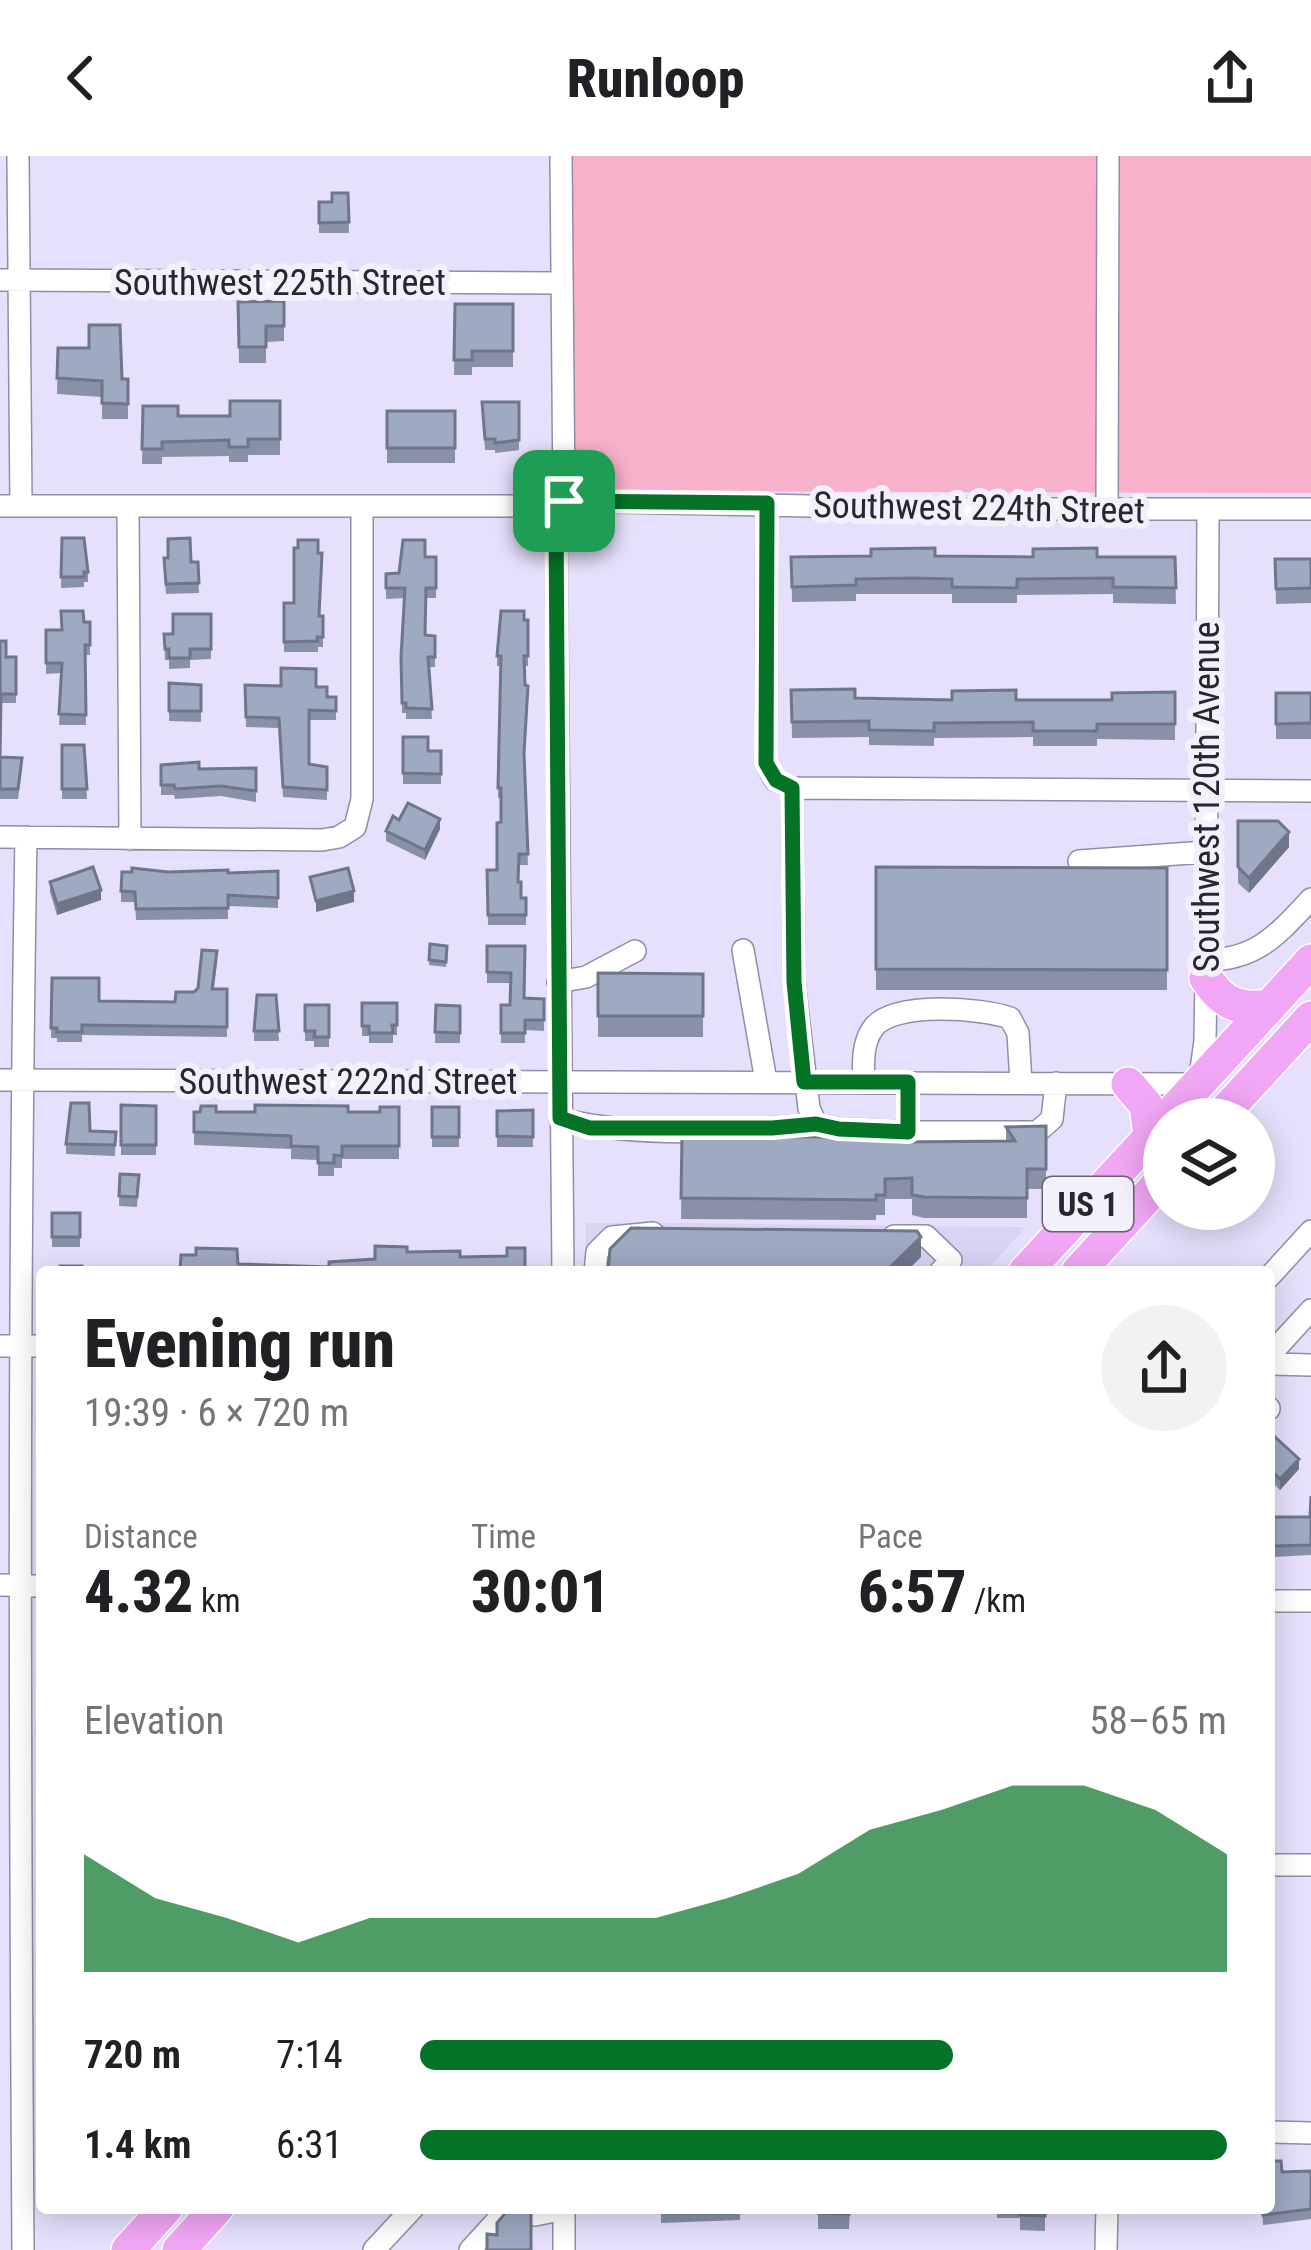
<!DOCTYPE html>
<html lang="en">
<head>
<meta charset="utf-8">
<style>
	body { margin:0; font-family:"Roboto Condensed",sans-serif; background:#f2f2f2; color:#202124; height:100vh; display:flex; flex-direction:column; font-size:45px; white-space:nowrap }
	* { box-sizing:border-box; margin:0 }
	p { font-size:39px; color:#757577 }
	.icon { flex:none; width:66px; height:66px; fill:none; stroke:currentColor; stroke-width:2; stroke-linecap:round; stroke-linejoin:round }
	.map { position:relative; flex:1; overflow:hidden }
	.panel { position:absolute; left:36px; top:1110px; width:1239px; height:948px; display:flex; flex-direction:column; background:#fff; border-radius:12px; box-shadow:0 6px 30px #0003 }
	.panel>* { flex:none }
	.buttons { position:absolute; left:1143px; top:942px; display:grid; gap:24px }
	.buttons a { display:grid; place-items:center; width:132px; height:132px; border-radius:50%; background:#fff; box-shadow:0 6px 30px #0003; font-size:60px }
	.pin { position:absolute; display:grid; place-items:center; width:102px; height:102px; color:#fff; margin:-51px; border-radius:24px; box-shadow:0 6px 18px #0006 }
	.round { display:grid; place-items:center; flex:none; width:126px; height:126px; border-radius:63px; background:#f2f2f2 }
	.headline { display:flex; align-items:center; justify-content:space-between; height:204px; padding:0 48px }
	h1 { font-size:66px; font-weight:800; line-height:90px }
	.stats { display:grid; grid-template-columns:repeat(3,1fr); gap:18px; height:204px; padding:12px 48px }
	.stats div { display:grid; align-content:center }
	.stats b { font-size:60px; font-weight:800 }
	.stats small { font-size:33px; font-weight:400 }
	.stats p { font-size:33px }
	.chart { height:336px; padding:24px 48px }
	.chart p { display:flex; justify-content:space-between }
	.chart svg { width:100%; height:216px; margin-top:12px; fill:#057326; opacity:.7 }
	ul { padding:0 48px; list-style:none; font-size:39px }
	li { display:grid; grid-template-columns:192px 144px 1fr; align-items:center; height:90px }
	li i { height:30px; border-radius:15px; background:#057326 }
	header { display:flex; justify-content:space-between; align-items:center; height:156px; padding:0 48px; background:#fff; font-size:54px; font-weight:800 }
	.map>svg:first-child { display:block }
</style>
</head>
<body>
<header><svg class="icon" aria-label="back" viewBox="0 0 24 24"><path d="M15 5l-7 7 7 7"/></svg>Runloop<svg class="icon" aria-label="share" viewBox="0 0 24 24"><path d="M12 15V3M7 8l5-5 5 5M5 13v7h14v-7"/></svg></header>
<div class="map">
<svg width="1311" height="2094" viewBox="0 0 1311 2094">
	<rect width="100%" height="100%" fill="#e6e0fc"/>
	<path fill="#dad3f6" d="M586,1067H681L1026,1071L985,1116H586Z"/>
	<path fill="#f7b1cb" d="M570,0H1311V337L586,335L574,324Z"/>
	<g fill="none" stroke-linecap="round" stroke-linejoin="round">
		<defs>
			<path id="minor" d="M18,0L21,350
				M561,0L564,345L556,366L563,1116
				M0,124L561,127
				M767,347L766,607L775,624L792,632L1311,635
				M0,350H518L564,345L955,353H1311
				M128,350L130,683
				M1107,353L1108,0
				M792,632L794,826L809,952L816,968L840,973L908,976
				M0,681L322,684L339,681L355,671L362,643V350
				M1079,705L1205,696
				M743,794L766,925
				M1206,804C1257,804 1278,778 1311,743
				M558,826L586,821L635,795
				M0,924L1199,928L1205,885L1206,822L1208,353
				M864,926C863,908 862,886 874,871C895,845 982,852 1010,862L1018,877L1021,927
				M908,926V976H1037L1052,963L1056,927
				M560,963C640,982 733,976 816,968
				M894,1080H926L951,1104L940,1116
				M595,1116L597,1096L612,1081L653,1077
				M1269,1121L1311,1075
				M0,1190H42
				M1269,1200L1311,1154
				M1269,1208L1311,1209
				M1269,1252V1253
				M0,1429L42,1430
				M1269,1445H1311
				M1269,1709H1311
				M1269,1976L1311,1977
				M564,2052V2094
				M512,2055L535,2059L564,2053
				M23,2094C20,1623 18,1152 26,681
				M374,2094L413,2052
				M470,2094L502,2059L518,2052
				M1106,2094L1107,2052"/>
			<path id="highway" d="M1206,822C1223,849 1240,854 1270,850
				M1128,928L1146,949L1150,980
				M1166,963L1311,805
				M1218,963L1311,862
				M1025,1116L1164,966
				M1078,1116L1164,1022
				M128,2094L166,2052
				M179,2094L217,2052"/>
		</defs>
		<use href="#minor" stroke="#928da7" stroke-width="24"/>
		<use href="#highway" stroke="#fff" stroke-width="36"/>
		<use href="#minor" stroke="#fff" stroke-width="21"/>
		<use href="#highway" stroke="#f1a7f5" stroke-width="33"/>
	</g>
	<path fill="#8891a7" d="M348,37L349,77H319V46H332Z
		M284,145V185L266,186V207H239L238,146Z
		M455,148H513V211H472V219H454Z
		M58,192L122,223H128V263H102V241L57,238Z
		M280,245V299H248V306H229V300L162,301V308H142L143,250L178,260H230Z
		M482,246H519V294L495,297V294H485Z
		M387,255H455V307H387Z
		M62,382L88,416V426H84V431L61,432Z
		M425,401H436V442H426L425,479L435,480V511H429L432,563H406V557H402L401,511L405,442L386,443V418L399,417Z
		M791,401H1175L1176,448L1113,447V438L1017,439V447H952V438H856V445L792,446Z
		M168,402L198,406L199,437L166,438L164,412Z
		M1275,403H1311V447L1276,448Z
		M284,447L323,460V491H318V496H284Z
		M211,458V503L190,504V512L169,513V504H165L164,478H173Z
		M524,464H528V510H524V604L528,709H519L518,726L521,742H526V769H488L487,714H497L501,666V642H498L501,510H497V500Z
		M84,466H90V499H85L86,569H59L61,517L46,518V474H61Z
		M0,485L6,501H16V547H1V601L22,612L18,643H0Z
		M169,527L201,529V566L169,565Z
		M245,529L316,531L327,541H336V564H309V608L327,611V644L283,641L279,572L246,571Z
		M791,534L855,542L1016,544H1112L1175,536V584L1097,583V590H1033V581L934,582V590L869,589V581L792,582Z
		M1276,537H1311V583H1276Z
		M403,581L428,595H441V628H403Z
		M62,589H84L87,643H62Z
		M161,609L199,613L256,612V646L221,640L175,643L174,639H161Z
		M399,664L440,673L425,704L386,685V675Z
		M1238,665L1289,691L1249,737L1238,727Z
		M876,711L1167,712V834H876Z
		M278,715V752L228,750V763L136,764L135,746H121V735L168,716L228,717Z
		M50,726L101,744L57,759L50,736Z
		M430,788L447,790L446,811L429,809Z
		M487,790H525V842L544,843V875L525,874V887H501V849H510L511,827H487Z
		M217,806L214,833H227V881L82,879V886H57V882H51L52,822L99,845L175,846L194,836Z
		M598,817L703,818V881H598Z
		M276,839L279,885H254V875Z
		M362,847H397V879H393V887H369V880H362Z
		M305,849H329V891H314V885H305Z
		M436,849L460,850V887H435Z
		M121,949L156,950V999H121Z
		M399,951V1003H342V1012H334V1020H318V1004L291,1003V993L194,989V956H380Z
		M432,951H459V991H432Z
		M533,954V991H497V955Z
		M1046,970V1033H1027V1062H924L912,1059V1043H885V1059H876V1064L681,1063L682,980L885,982L894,986L1006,985V971Z
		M116,976L115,1000L66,998V988Z
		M120,1018L139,1019L137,1051L119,1050Z
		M52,1057H80V1091H52Z
		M1269,1285L1299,1313L1280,1334L1269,1323Z
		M1311,1340V1399L1274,1401V1361H1310Z
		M1311,2015V2063L1263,2069L1262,2052Z
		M661,2052H740V2064L661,2067Z
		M818,2052H850L849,2073H818Z
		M997,2052H1045V2075L1020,2074V2062H997Z"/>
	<path fill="#6f7688" d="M440,663V673L425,704V694Z
		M1289,676V691L1249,737V722Z
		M101,734V744L57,759V748Z
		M354,735V746L316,756V745Z
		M921,1081V1101L906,1116H885Z
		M1299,1303V1313L1280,1334V1323Z"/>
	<path fill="#9ea9c2" stroke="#6f7688" stroke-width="3" d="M332,37H348L349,66L319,67V46H332Z
		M284,145V170H266V191H239L238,146Z
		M455,148H513V195H472V204H454Z
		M89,169H120L122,223H128V248L102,247V225L57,222L58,192H89Z
		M230,245H280V283H248V291H229V284L162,286V293H142L143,250H178V260H230Z
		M482,246H519V284L495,287V283H485Z
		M387,255H455V292H387Z
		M62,382H84L88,416H84V421H61Z
		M190,382L191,406H198L199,427L166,428L164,402H168V383Z
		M298,384H318V397H322L319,460H323V481H317L318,485L284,486V447H294V392H298Z
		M403,384H425V401H436V432H426L425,479L435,480V501H428L432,553L406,552V547H402L401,501L405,432H386V418L399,417Z
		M935,392V400L1033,401V393L1097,392V401H1175L1176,432L1113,431V422L1017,423V432L952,431V423L914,422L856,423V429L792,431L791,401L871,400V393Z
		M1275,403H1311V432L1276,433Z
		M61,455H83L84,466H90V489H85L86,559L59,558L62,507H46V474H62Z
		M501,455H524V464H528V500H524L525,529L528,530L524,597L528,698H519L518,726H521V742H526V759H488L487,714H497V667L501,666V632H498L501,500H497Z
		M173,458H211V493H190V502H169V493H165L164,478H173Z
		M0,485H6V501H16V538H1L0,601L22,602L18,633H0Z
		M281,512L316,513V531H327V541H336V555L309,554V608L327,611V634L283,631L279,562L246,561L245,529L281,530Z
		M169,527L201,529V555H169Z
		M855,533V542L952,544V535L1016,534V544H1112V537L1175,536V568H1097V575H1033V566L934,567V575L869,574V565L792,566L791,534Z
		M1276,537H1311V567L1276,568Z
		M403,581H428V595H441V618L403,617Z
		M62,589H84L87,633H62Z
		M199,606V613L256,612V635L221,630L175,633L174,629H161V609Z
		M408,647L440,663L425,694L386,675L393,660L399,664Z
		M1238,665H1278L1289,676L1249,722L1238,711Z
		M93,711L101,734L57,748L50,726Z
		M876,711L1167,712V814L876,813Z
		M132,712L168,716L228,714V717L278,715V742L228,739V752L136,753L135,736L121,735L122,716H132Z
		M348,712L354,735L316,745L310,721Z
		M430,788L447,790L446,806L429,804Z
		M487,790H525L524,842L544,843V864H525V877H501V849H510L511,817L487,816Z
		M202,794L217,795L212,833H227V871L82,869V876H57V872H51L52,822H99V845L175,846L176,836H194L198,832Z
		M598,817L703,818V860H598Z
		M257,839H276L279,875H254Z
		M362,847H397V869H392L393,877H369V870H362Z
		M305,849H329V881H314L315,875H305Z
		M436,849L460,850V877L435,876Z
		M71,947H89L90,975L116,976L115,989L66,988Z
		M121,949L156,950V989H121Z
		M255,949L348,950V956H380V951H399V990H342V1000L334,999V1007H318V991L291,990V980L194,976V956H200L201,950H216V956H255Z
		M432,951H459V981H432Z
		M533,954V981L497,980V955Z
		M835,967L885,970V982H894V986L1015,985L1006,971L1046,970V1013H1027V1042L924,1041L912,1039V1022L885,1023V1039H876V1044L681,1042L682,980L835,981Z
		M120,1018L139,1019L137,1041L119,1040Z
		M52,1057H80V1081H52Z
		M631,1072L917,1075L921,1081L885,1116H608L610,1093Z
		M375,1090L407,1091V1096L460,1095V1101L507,1100V1092H525V1116H180L181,1099H196V1092L237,1093L238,1108L329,1111V1106L375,1103Z
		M60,1110H82V1113L100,1114V1116H60Z
		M1274,1280L1299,1303L1280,1323L1269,1313V1285Z
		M1311,1340V1389L1274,1390V1361H1310Z
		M1269,2005H1281L1282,2016L1311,2015V2053L1263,2059L1262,2052H1269Z
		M818,2052H849V2058L818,2057Z
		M1020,2052H1045V2060L1020,2059Z
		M507,2055L531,2056V2094H487V2078L497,2079V2067Z"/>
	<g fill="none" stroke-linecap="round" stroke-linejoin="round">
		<defs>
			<path id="route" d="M564,345L767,347L766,607L776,624L792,632L794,826L804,926H908V976L839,973L816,968L772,972H590L560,962L556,365Z"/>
		</defs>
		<use href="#route" stroke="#fff" stroke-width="24"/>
		<use href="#route" stroke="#057326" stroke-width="15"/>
	</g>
	<g text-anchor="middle" stroke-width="12" stroke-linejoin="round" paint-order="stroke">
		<rect fill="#f2f0fb" stroke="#65636d" stroke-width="3" x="1043" y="1021" width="90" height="54" rx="9"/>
		<g font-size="33" font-weight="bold" fill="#282630">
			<text x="1088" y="1060">US 1</text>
		</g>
		<g font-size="36" fill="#282630" stroke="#f2f0fb">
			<text x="280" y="139">Southwest 225th Street</text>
			<text transform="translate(979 351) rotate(1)" y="13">Southwest 224th Street</text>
			<text transform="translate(1206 641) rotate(-90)" y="13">Southwest 120th Avenue</text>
			<text x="348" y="938">Southwest 222nd Street</text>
		</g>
	</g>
</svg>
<div class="buttons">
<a><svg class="icon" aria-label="layers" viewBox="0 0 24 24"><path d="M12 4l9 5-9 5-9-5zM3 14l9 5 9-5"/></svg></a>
</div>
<div class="pin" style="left:564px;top:345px;background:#1e9e55"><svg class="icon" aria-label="arrive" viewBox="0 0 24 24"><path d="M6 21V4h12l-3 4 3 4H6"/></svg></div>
<section class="panel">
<div class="headline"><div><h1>Evening run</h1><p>19:39 · 6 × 720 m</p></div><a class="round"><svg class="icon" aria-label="share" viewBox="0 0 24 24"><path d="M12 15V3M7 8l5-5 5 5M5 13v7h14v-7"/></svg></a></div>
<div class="stats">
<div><p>Distance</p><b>4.32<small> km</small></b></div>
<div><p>Time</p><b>30:01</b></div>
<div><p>Pace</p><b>6:57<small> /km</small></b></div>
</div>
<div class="chart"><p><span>Elevation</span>58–65 m</p>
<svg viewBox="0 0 160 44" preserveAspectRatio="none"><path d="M0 44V20L10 29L20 33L30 38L40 33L50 33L60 33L70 33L80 33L90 29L100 24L110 15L120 11L130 6L140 6L150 11L160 20V44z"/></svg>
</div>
<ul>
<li><b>720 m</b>7:14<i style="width:66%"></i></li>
<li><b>1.4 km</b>6:31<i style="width:100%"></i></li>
</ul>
</section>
</div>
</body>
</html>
